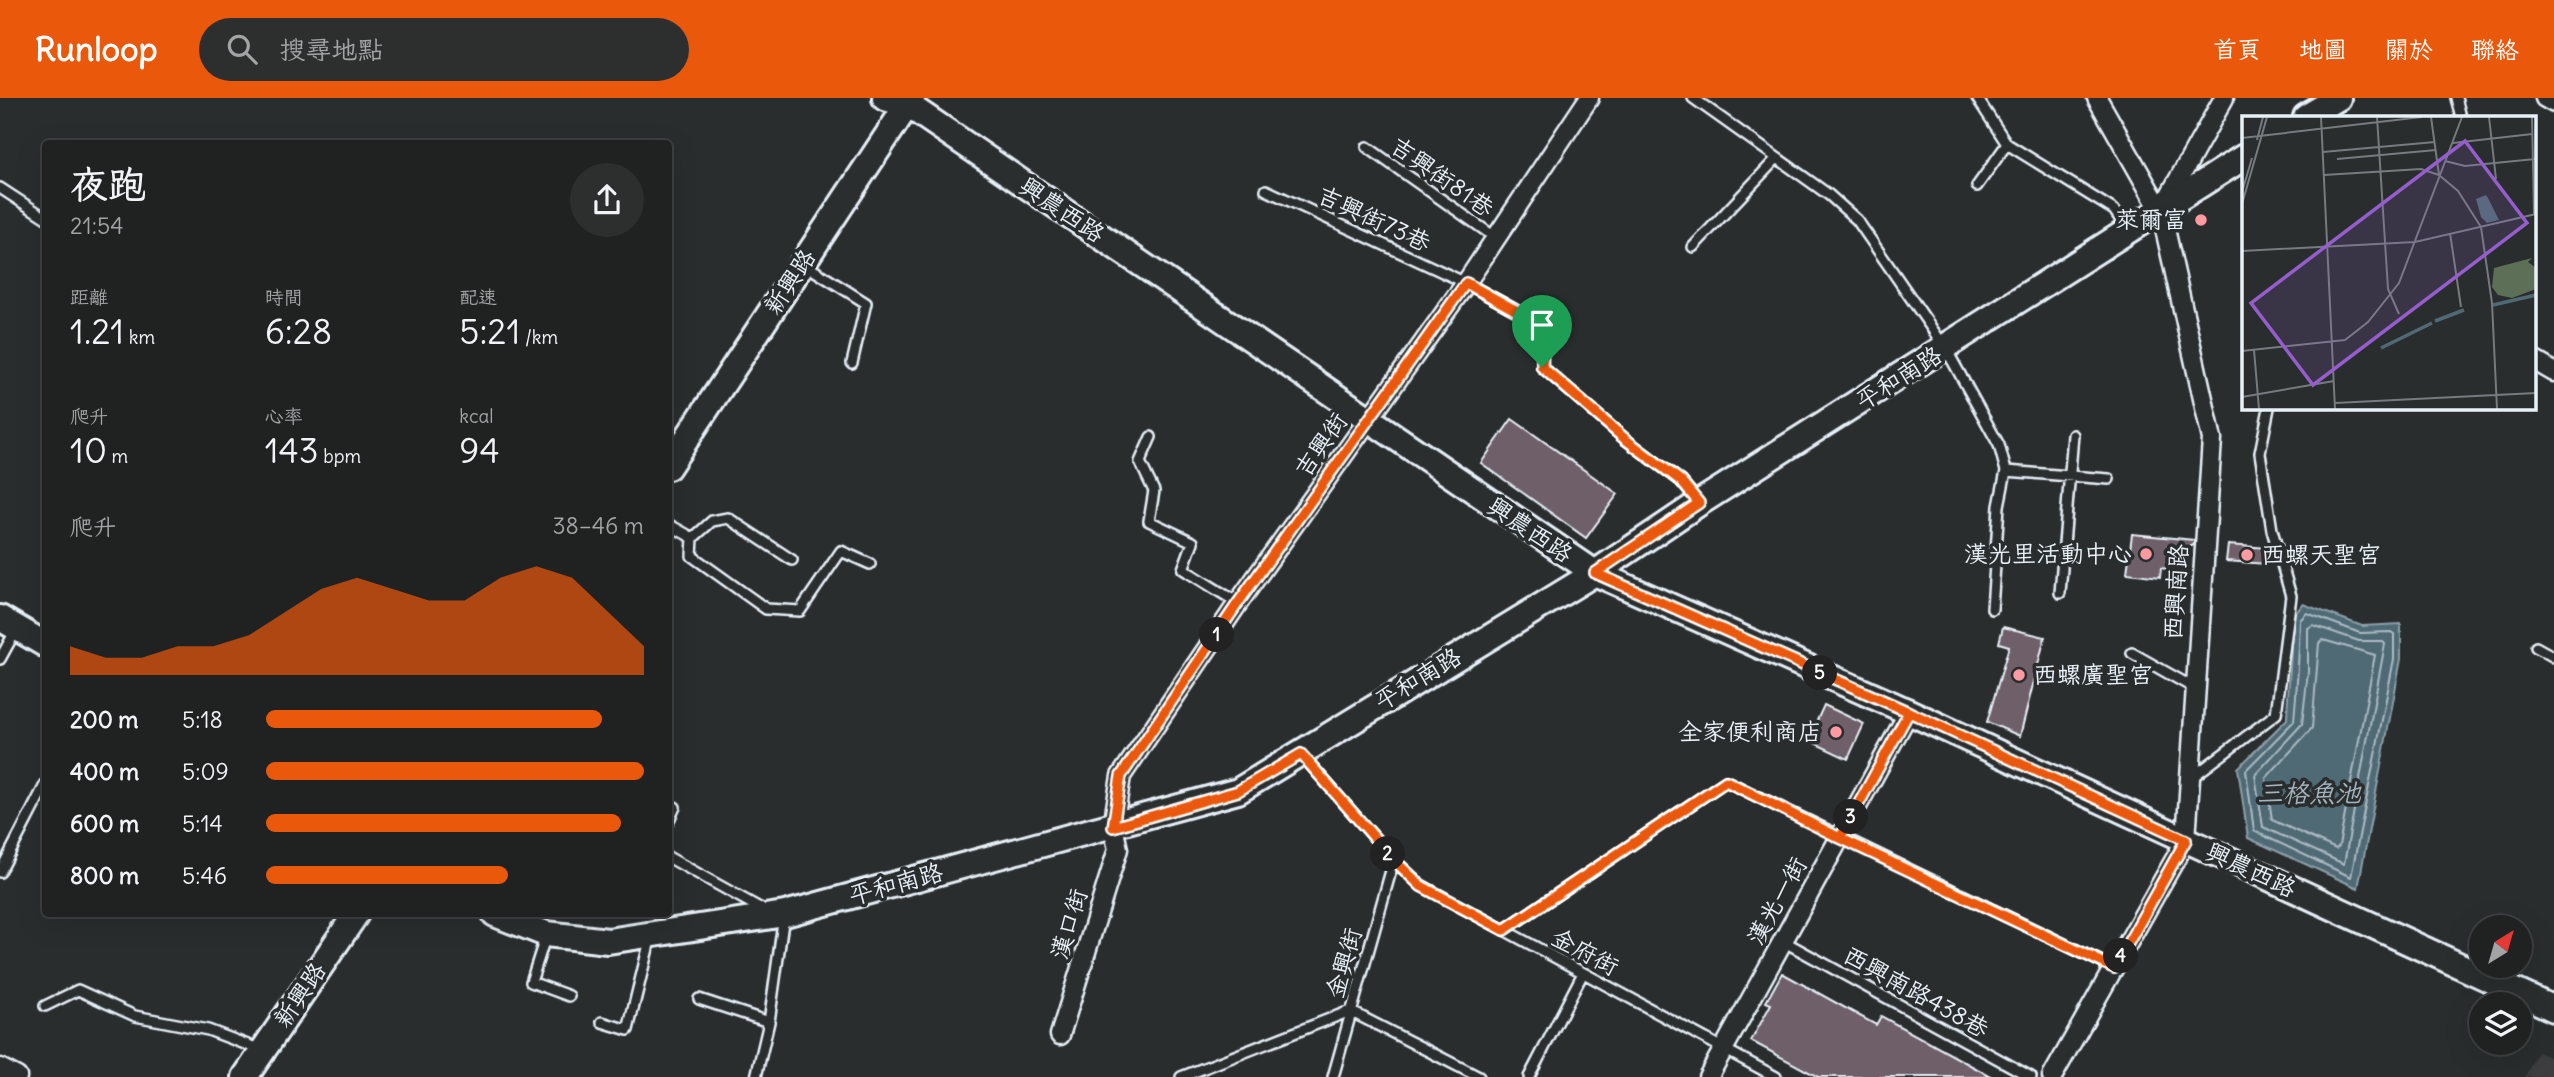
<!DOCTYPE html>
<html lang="zh-TW">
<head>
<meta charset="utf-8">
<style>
	body { margin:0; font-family:Delius,"LXGW WenKai TC",sans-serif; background:#2d2f2f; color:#f1f3f6; height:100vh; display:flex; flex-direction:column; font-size:26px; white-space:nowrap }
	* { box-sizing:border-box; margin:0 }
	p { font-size:23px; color:#a2a4a5 }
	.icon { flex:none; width:38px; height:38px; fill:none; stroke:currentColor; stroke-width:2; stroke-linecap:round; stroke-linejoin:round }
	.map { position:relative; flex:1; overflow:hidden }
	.sheet { position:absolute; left:42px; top:42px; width:630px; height:777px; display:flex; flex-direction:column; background:#202222; border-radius:7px; box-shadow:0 7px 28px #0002,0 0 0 2px #3d3f40 }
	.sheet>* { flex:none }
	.needle { width:46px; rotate:37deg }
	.buttons { position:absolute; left:2469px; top:817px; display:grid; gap:14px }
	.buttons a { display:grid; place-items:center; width:63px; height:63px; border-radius:50%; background:#202222; box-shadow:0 7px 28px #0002,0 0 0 2px #3d3f40; font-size:35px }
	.pin { position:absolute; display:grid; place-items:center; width:60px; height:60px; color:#fff; margin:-72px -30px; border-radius:50% 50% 50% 0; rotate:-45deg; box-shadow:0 0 7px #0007 }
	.pin .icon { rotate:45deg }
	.km { position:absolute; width:35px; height:35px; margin:-18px; border-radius:50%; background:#222; color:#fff; font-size:19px; line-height:35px; text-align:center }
	.round { display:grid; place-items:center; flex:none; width:74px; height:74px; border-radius:37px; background:#2d2f2f }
	.overview { display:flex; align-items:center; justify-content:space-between; height:119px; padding:0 28px }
	h1 { font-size:38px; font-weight:600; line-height:52px }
	.stats { display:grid; grid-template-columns:repeat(3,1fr); gap:10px; height:119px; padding:7px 28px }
	.stats div { display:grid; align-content:center }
	.stats b { font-size:35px; font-weight:600 }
	.stats small { font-size:19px; font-weight:400 }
	.stats p { font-size:19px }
	.chart { height:196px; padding:14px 28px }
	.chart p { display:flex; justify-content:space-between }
	.chart svg { width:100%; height:126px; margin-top:7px; fill:#ea580c; opacity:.7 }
	ul { padding:0 28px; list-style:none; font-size:23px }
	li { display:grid; grid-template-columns:112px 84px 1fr; align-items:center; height:52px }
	li i { height:18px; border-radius:9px; background:#ea580c }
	header { display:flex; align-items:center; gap:42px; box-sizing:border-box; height:98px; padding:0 35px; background:#ea580c; color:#fff }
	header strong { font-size:33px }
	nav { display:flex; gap:38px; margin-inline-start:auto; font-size:24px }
	.search { width:490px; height:63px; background:#2d2f2f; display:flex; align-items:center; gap:18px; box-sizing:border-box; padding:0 24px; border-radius:38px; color:#a2a4a5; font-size:26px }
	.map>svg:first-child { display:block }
</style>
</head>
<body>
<header>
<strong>Runloop</strong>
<div class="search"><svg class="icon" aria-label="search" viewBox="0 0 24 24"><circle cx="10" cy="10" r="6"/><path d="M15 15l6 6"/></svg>搜尋地點</div>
<nav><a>首頁</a><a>地圖</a><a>關於</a><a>聯絡</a></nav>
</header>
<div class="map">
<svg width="2554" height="979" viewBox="0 0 2554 979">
	<rect width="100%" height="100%" fill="#2a2d2e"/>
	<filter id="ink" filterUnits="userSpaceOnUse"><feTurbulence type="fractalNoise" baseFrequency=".0143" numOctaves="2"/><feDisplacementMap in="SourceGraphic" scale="14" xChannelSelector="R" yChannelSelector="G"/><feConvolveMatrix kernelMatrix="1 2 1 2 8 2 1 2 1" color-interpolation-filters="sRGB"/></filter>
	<g filter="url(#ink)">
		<path fill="#3e3c3f" d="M2537,954L2554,961V979H2525Z"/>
		<path fill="#506a75" stroke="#8da0a9" stroke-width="2" d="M2303,506L2362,528L2401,526V561L2358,790L2248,740L2238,670L2287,621C2288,586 2292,553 2293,518Z"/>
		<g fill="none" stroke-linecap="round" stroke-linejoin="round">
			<path stroke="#abbbc4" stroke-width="2" d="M2307,515L2360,535L2391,534L2394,536V561L2351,779L2254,733L2246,672L2294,623C2297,589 2299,556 2300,522Z
				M2313,527L2359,543H2382L2385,546L2344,766L2263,729L2255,677L2302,626L2308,574V530Z
				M2323,542L2375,557L2339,748L2336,751L2272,722L2266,680L2312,630L2319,545Z"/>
		</g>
		<path fill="#6e5e68" stroke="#e8f1f8" stroke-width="2" d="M1512,321L1618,396L1586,440L1481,365Z
			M2132,436L2194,442V447L2168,457L2167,471L2161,470L2160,479L2127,475Z
			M2228,447L2268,450L2267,466L2226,463Z
			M2003,529L2045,539L2020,638L1987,624L2009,548L1999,545Z
			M1824,607L1864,626L1848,661L1808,642Z
			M1782,875L1876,927L1881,918L1992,979H1818L1751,943L1771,906L1766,904Z"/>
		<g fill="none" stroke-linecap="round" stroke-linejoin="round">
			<defs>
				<path id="lane" d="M1693,0L1829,97L1857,122L1946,251L1999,347L2006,373L1999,408L1992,511
					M1977,0L2007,46L1977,88
					M2456,0L2461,19
					M2007,46L2114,112L2127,131
					M1367,49L1496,140
					M0,90L46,120
					M1266,92L1466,185L1537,224L1543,240L1542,269L1625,341L1681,383L1698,403
					M1693,149L1777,60
					M804,166L866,205L852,265
					M1151,339L1140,364L1154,393L1149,423L1193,444L1183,471L1238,505
					M2006,373L2109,381
					M668,426L693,440
					M792,462L728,420L712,423L693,440L692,458L766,511L800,513L841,453L870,466
					M2060,495L2073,337
					M2536,549L2554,559
					M2132,555L2194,590
					M0,561L16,532
					M1302,657L1394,762L1421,787L1776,979
					M2190,681L2276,616L2291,498L2272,432L2260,355L2269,310
					M668,724L675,709
					M668,759L765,813
					M0,774L46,685
					M1504,832L1726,683L2114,870
					M546,837L531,884L569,898
					M1783,843L2031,979
					M699,901L769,924
					M45,908L78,892L135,918L208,932L261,952
					M602,924L628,932L651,838
					M756,979L769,924L784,817
					M1181,979L1350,913L1479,979
					M1333,979L1394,762
					M1529,979L1583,875"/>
				<path id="street" d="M2097,0L2161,113
					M2545,0L2554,5
					M2535,263L2554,274
					M1060,937L1118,751L1113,729L1121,678L1238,505L1466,185L1589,0
					M0,970L17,979
					M1708,979L1909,614
					M2052,979L2186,742L2212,341L2161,113L2224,0"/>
				<path id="secondary" d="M885,0L908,7L1595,475L1909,614L2554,911
					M2306,19L2338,0
					M668,369L912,0
					M0,520L46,547
					M495,816L546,836L608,843L785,816L1238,693L1595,475L1699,405L2244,59
					M245,979L356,816"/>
			</defs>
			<use href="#lane" stroke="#e8f1f8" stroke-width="14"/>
			<use href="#street" stroke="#e8f1f8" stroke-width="23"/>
			<use href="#secondary" stroke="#e8f1f8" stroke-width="30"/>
			<use href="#lane" stroke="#2a2d2e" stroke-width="9"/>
			<use href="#street" stroke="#2a2d2e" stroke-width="18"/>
			<use href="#secondary" stroke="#2a2d2e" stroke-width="24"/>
		</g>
	</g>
	<g fill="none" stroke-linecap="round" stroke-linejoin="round" filter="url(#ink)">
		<defs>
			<path id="route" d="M1542,269L1543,240L1537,224L1466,185L1238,505L1121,678L1113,729L1238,693L1301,656L1394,762L1421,788L1504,832L1726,683L1840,740L1909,614L2186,742L2114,870L1840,740L1909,614L1595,475L1699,405L1681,383L1625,341L1542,269"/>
		</defs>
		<use href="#route" stroke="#fff" stroke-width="14"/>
		<use href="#route" stroke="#ea580c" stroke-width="9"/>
	</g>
	<g fill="#ff9aa2" stroke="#2a2d2e" stroke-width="2.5">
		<circle cx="2201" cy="122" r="7"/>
		<circle cx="2146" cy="456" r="7"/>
		<circle cx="2247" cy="457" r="7"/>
		<circle cx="2019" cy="577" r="7"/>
		<circle cx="1836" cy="634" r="7"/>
	</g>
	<g text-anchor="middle" stroke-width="7" stroke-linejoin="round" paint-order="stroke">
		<g font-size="24" fill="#e8f1f8" stroke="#2a2d2e">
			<text transform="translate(1442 79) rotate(35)" y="8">吉興街81巷</text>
			<text transform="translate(1062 112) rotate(34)" y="8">興農西路</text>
			<text transform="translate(1374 121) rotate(25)" y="8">吉興街73巷</text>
			<text transform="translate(790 184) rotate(-57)" y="8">新興路</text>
			<text transform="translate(1899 280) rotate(-32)" y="8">平和南路</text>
			<text transform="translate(1321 347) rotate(-55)" y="8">吉興街</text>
			<text transform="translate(1530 432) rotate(34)" y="8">興農西路</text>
			<text transform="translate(2176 494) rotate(-86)" y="8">西興南路</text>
			<text transform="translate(1418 581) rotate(-31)" y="8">平和南路</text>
			<text transform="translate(2251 772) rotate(25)" y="8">興農西路</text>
			<text transform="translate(896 786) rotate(-15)" y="8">平和南路</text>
			<text transform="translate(1777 803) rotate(-61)" y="8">漢光一街</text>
			<text transform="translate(1069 826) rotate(-73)" y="8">漢口街</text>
			<text transform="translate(1585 854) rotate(28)" y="8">金府街</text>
			<text transform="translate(1344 865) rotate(-74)" y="8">金興街</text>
			<text transform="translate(1916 894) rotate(29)" y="8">西興南路438巷</text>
			<text transform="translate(300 897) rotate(-56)" y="8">新興路</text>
		</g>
		<g font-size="24" fill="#e8f1f8" stroke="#2a2d2e" text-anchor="end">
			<text x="2187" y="130">萊爾富</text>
			<text x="2132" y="464">漢光里活動中心</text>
			<text x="2261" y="465" text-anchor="start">西螺天聖宮</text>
			<text x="2033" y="585" text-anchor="start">西螺廣聖宮</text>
			<text x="1822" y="642">全家便利商店</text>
		</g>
		<g font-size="26" font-style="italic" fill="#a4b4bd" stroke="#2a2d2e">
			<text x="2309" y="704">三格魚池</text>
		</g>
	</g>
	<g transform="translate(2242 18)">
		<rect width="294" height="294" fill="#2a2d2e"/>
		<path d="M290,142L286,146L294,152V173L270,182L256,179L250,171L252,152Z" fill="#5e6f58"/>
		<path d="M244,79L246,82L257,104L245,107L239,101L234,83Z" fill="#506a75"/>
		<path fill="none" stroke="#506a75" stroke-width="3.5" d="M251,189L294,179M193,205L222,194M139,232L190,207"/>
		<path fill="none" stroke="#767b7f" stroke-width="2" d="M79,1L93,293M135,1L146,173L157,198M189,1L197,59L216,75L239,111L250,187L255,293M247,1L254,63M290,1L292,98M0,22L180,1M15,24L21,1M211,27L290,18M81,36L193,26M95,43L194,34M203,45L223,50L293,43M82,59L179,53L197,59M0,76L10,42M0,88L25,1M208,117L219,191M0,135L173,126L294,98M12,234L17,293M0,235L103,224L126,206L157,167L220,1M0,281L92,265M93,287L294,277"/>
		<path fill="#965dcd" fill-opacity="0.15" stroke="#965dcd" stroke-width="3.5" d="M223,25L285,107L71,269L9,187Z"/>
		<rect width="294" height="294" fill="none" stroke="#e8f1f8" stroke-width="3.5"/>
	</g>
</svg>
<div class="buttons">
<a><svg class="needle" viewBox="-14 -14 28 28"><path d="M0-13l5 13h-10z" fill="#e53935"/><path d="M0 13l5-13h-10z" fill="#a2a4a5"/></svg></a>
<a><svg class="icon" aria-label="layers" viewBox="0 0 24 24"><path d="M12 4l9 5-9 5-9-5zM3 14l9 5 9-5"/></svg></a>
</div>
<div class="pin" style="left:1542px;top:269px;background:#1e9e55"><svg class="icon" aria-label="arrive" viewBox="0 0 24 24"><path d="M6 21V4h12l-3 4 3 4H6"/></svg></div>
<b class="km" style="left:1217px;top:537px">1</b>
<b class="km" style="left:1388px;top:756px">2</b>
<b class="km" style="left:1851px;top:719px">3</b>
<b class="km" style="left:2121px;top:858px">4</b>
<b class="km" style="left:1820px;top:575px">5</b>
<section class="sheet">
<div class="overview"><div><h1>夜跑</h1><p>21:54</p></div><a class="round"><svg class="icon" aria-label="share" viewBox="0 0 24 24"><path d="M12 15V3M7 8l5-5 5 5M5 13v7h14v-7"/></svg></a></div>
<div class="stats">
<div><p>距離</p><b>1.21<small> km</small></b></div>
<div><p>時間</p><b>6:28</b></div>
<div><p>配速</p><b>5:21<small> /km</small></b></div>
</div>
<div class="stats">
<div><p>爬升</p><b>10<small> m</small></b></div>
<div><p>心率</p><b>143<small> bpm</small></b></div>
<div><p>kcal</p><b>94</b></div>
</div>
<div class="chart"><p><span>爬升</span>38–46 m</p>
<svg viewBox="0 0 160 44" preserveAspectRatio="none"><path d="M0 44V34L10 38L20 38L30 34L40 34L50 30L60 22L70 14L80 10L90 14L100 18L110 18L120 10L130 6L140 10L150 22L160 34V44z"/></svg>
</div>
<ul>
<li><b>200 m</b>5:18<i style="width:89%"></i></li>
<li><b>400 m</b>5:09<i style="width:100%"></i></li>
<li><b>600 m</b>5:14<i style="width:94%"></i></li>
<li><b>800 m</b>5:46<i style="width:64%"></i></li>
</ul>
</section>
</div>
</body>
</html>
